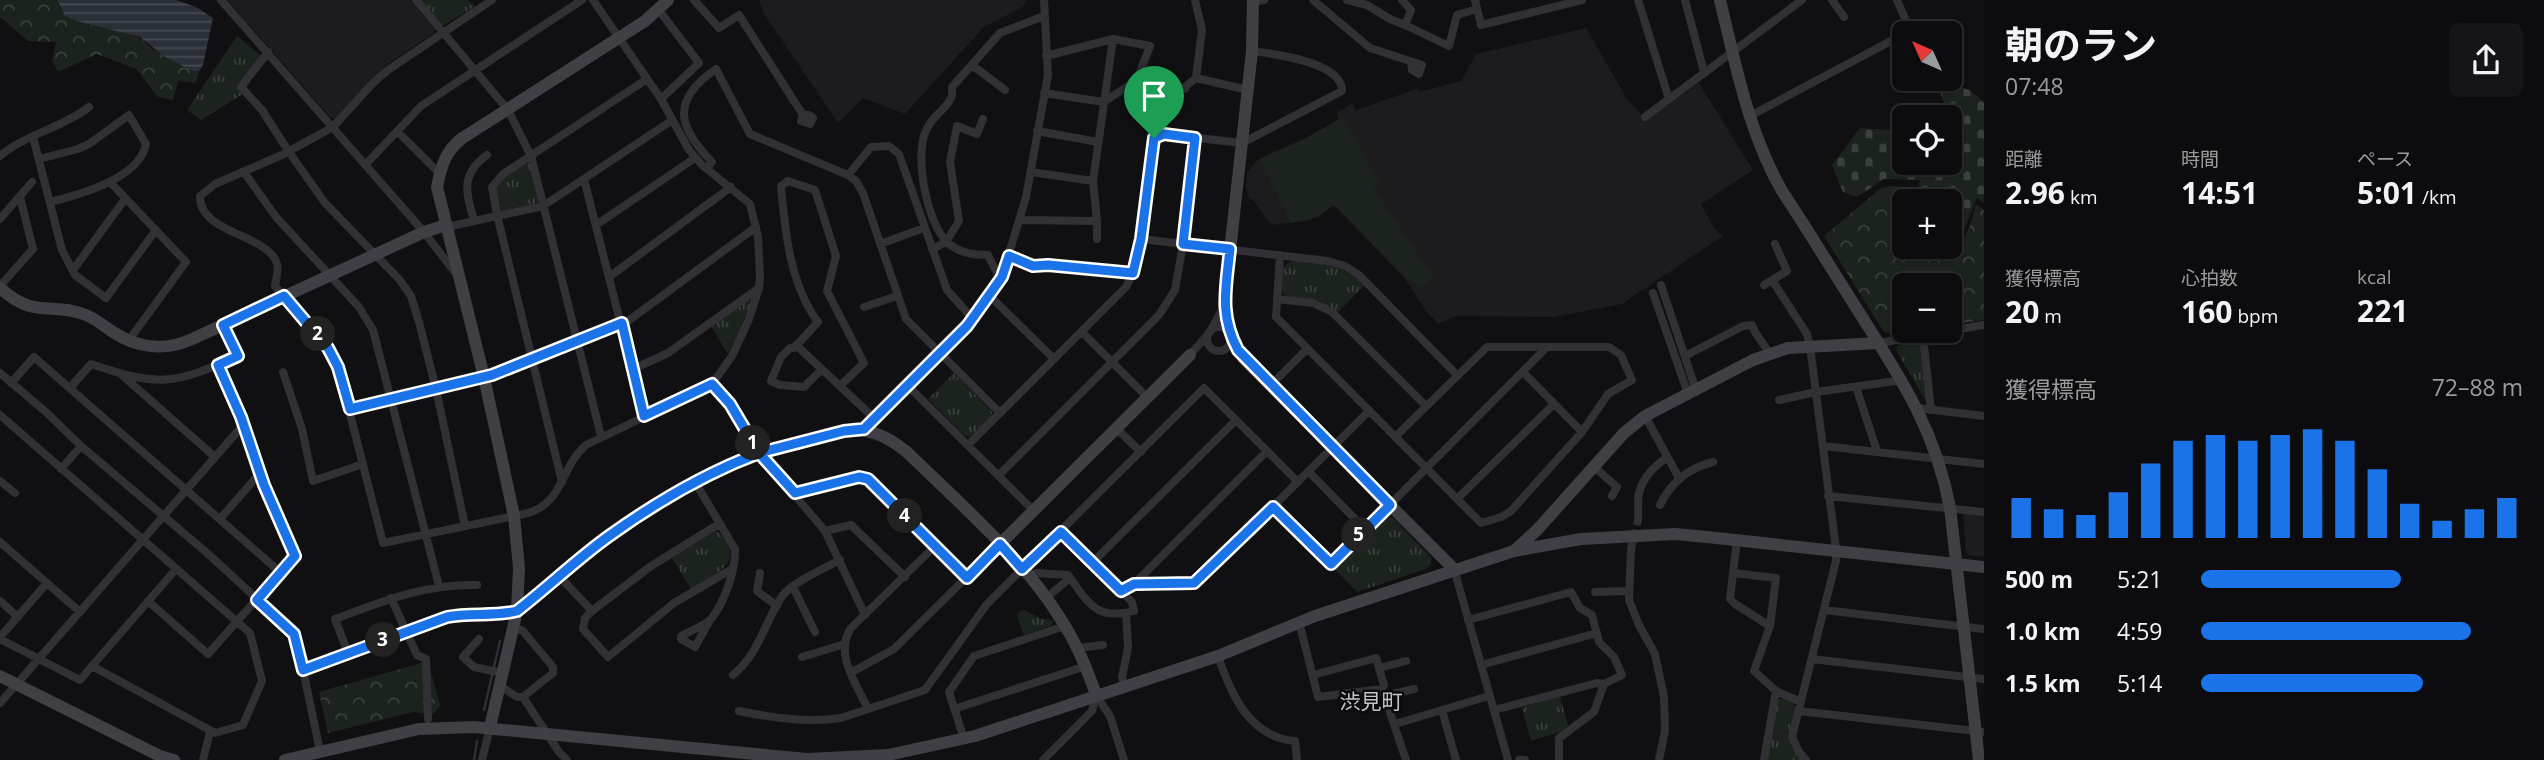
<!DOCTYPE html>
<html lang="ja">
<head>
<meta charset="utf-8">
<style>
	body { margin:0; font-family:"Open Sans","Noto Sans JP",sans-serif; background:#151416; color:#f1f3f6; height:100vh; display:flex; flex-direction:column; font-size:26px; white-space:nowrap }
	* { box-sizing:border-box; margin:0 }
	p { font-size:23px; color:#9a9b9d }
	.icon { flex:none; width:38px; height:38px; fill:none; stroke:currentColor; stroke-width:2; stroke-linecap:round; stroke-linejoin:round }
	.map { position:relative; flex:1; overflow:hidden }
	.details { display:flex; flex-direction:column; background:#0c0b0d; width:560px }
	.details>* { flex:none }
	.needle { width:46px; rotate:315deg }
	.controls { position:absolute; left:1892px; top:21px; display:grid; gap:14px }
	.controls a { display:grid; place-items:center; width:70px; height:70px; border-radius:10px; background:#0c0b0d; box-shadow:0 2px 5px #0004,0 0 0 2px #2c2b2e; font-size:35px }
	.pin { position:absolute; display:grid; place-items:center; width:60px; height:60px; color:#fff; margin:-72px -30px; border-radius:50% 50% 50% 0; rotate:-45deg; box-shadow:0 0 7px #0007 }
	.pin .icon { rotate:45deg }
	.km { position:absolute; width:35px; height:35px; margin:-18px; border-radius:50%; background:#222; color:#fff; font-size:19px; line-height:35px; text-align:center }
	.round { display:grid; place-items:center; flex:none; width:74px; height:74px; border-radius:10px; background:#151416 }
	.overview { display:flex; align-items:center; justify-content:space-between; height:119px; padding:0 21px }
	h1 { font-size:38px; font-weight:700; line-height:52px }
	.figures { display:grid; grid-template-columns:repeat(3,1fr); gap:10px; height:119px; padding:7px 21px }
	.figures div { display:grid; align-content:center }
	.figures b { font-size:30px; font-weight:700 }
	.figures small { font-size:19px; font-weight:400 }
	.figures p { font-size:19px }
	.chart { height:196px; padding:14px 21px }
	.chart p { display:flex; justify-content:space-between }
	.chart svg { width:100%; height:126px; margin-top:7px; stroke:#1a73e8; stroke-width:6 }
	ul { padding:0 21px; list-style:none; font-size:23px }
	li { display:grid; grid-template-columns:112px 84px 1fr; align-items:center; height:52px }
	li i { height:18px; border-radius:9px; background:#1a73e8 }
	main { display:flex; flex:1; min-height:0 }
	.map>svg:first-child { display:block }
</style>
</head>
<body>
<main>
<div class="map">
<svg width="1984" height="760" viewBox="0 0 1984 760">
	<defs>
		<pattern id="grass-tufts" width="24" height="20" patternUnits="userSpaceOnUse" patternTransform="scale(1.75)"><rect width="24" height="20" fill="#1c231e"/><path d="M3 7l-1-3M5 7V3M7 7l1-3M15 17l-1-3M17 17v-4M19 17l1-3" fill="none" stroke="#3a403c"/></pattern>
		<pattern id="forest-crowns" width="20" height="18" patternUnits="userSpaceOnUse" patternTransform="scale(1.75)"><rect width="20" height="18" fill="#1c231e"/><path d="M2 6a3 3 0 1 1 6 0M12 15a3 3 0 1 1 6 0" fill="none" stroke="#3a403c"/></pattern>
		<pattern id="cemetery-stones" width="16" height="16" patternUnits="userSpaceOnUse" patternTransform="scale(1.75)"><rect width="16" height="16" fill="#1c231e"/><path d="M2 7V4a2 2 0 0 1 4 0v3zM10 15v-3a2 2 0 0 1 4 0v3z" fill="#3a403c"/></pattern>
		<pattern id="water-rules" width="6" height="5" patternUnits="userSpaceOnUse" patternTransform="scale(1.75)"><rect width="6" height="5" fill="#2b2f37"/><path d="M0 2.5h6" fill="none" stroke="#474a52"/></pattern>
	</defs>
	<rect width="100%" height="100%" fill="#100f11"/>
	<path fill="#1c1b1e" d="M227,0H410L435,29L434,33L386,65L336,118H331Z
		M759,0H1027L1023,7L984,27L905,114L863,98L838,123L763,12Z
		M1586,28L1627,99L1647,120L1699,83L1753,170L1701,204L1714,228L1723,236L1622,304L1554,317L1456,316L1438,324L1426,311L1403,276L1334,205L1308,221L1271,225L1253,200L1249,198L1246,187L1247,173L1257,160L1306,138L1338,120L1337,113L1352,103L1356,110L1419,88V92L1461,81L1476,54Z
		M1963,513L1984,516V557L1969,555L1966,552Z"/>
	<path fill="url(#grass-tufts)" d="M421,0H467L474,5V7L442,26Z
		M237,36L261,56L237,87L243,94L201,120L187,110Z
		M526,163L530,164L538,199L537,203L501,211L498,208L495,187L505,176Z
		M1292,260C1319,263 1345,264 1364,286L1338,312L1319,301L1286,296L1281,291L1283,267Z
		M748,299L752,302L728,354L711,326Z
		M1917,343L1921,346L1927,403L1896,350L1897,346Z
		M954,373L992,412L991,417L970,437L965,436L928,399Z
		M1384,517L1393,518L1431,557V564L1426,569L1357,592L1333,567Z
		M716,531C721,534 723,537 727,543C741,566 707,578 691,589L672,558Z
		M1024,610L1042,619L1054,621L1050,626L1024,635L1017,616L1019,612Z
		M1560,696L1568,726L1560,732L1531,741L1522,708Z
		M1783,698L1793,703L1796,709L1789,736L1801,760H1767L1777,700Z"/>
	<path fill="url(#forest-crowns)" d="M0,0H57C63,28 114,27 137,37C143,39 146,43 150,47C159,53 189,71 199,71L196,83L178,81L173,100L158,97L136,69L97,54L58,72L52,61L56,42L28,41L0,17Z
		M1890,186L1918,188L1914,201H1904V247H1950V241L1960,244L1970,226L1976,204L1984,210V320L1950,325V285H1904V331H1916L1893,334L1884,332L1824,236L1881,188Z
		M428,661L440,705L434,714L413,712L328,733L319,692Z"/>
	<path fill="url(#cemetery-stones)" d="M1938,79L1969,90L1984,102V203L1977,198L1959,242L1950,240V201H1915L1920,180L1884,179L1857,197L1843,192L1832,165L1860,128L1890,130L1904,125V163H1950V117H1926L1947,110L1938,87Z"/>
	<path fill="#1c231e" d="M1343,117L1380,185L1373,188L1434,277L1420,289L1414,282L1406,279L1334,205L1318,217L1291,223L1259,159L1306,138Z"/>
	<path fill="url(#water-rules)" d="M57,0H176L196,7L213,18L203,65L199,71H193L165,57L140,37L83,23L65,16Z"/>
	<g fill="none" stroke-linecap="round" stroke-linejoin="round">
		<path stroke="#2b2f37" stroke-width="2.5" d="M484,710L500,641
			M474,760L477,741"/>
		<path stroke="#2d2d31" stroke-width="8" stroke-dasharray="8 4" stroke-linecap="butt" d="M1631,549L1638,520"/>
		<path stroke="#313135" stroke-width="8" d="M221,0L424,232L454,271
			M416,0L508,110L531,156L601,436
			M492,0L388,70L373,83L333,127L284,154L215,184L200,196C199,234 269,234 277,264C279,270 276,279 275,286L319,335L338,367L383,543L524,514C564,505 560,467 586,445L712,384L732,356L749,319L759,288L760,275L758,237L750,204L702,165L689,150L661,99L593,0
			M694,0L719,28L739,15L803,115L801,121L810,124L813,118L809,115H803
			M1195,0L1202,30L1196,78L1248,90
			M1313,0L1370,48L1422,65L1419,74L1412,70L1411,62
			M1347,0L1367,5L1390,19L1405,25
			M1402,0L1411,10L1405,25L1449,46L1457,15L1477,9
			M1475,0L1481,25L1582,0
			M1638,0L1669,99
			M1685,0L1704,72
			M1832,0L1844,17
			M1897,0L1910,30L1905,33
			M1253,2L1264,0
			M658,9L699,63L661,99
			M268,52L241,87L262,110L289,152L325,203L399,279L411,296L419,322L436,389L465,526
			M972,65L1005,90
			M1185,89L1186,86L1196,78
			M1044,93L1104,102L1137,80L1150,46L1113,39L1046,56
			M1645,117L1802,0
			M1748,117L1904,34
			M397,131L440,174
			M1037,131L1098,142
			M33,137L62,250L75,275L106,298L156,230
			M0,156C26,134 62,128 89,107
			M39,159L78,149L89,144L129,115L146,144C140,178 79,195 50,202
			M366,164L421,106L582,0
			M707,168L712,162C677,126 671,100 716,69L750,134L848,175L856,181L863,193L906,319L1000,413
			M244,172L276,217L359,307L373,330L439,586
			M1031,172L1093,181
			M848,175L871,147L889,146L899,154L947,290L972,318
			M584,179L644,416
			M110,182L186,262L129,340
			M0,219L32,182
			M474,220C465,192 461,174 487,155
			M1019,220L1097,221L1093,181L1113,39
			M596,225L695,158
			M447,227L543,206L671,121
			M1097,239V221
			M1141,239L1328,261L1345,266L1359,275L1457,375
			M880,244L924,228
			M932,249L946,242L959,221L950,162L957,126L977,134L983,119
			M1009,255L1033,266L1048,265L1134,273
			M1280,255L1276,317L1481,523L1501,517L1511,511L1582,432L1608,394L1632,380L1621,355L1609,347H1487L1395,437
			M73,270L125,199
			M609,277L731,187
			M1000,279L988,255C973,255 959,253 947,242C927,223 915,158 925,133C931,116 946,110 951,98C953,95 952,91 952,87L1000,33L1044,16
			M1772,280L1807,334L1810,346L1836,549V561L1792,737L1799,752L1806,760
			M1661,285L1696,390
			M1764,285L1787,271L1775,244
			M0,286L33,249L20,197
			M1653,293L1688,394
			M989,295L1054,359
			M1277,299L1313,303L1332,312L1426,406
			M864,307L897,296
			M1224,309L1227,326L1243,358
			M1207 339a12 12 0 1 1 24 0a12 12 0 1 1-24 0Z
			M1082,332L1147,397
			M1923,336L1931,410
			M1879,343L1984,325
			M796,345L875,419
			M1190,355L1210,332L1224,306
			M1685,356L1743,326L1752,325L1755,332L1770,354
			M218,365L244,424
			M633,369L668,353L759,288
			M821,370L804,387L780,385L771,381L781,357L790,348H794L818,322C790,285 785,231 781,186L788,181L815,190L836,256L827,291L864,363L841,385
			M283,372L302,429L313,481L363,464
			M1523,372L1582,432
			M0,373L46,412L81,446L206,552L290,629L297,641L320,751
			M123,376L215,457
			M11,383L34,357L280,572
			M712,384L730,404L759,453L825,531L865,615
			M1271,385L1307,349
			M908,386L1033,510
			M1856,387L1877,451
			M70,388L91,364C159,387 173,385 238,356L223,325
			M1779,400L1816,392L1903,380
			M1918,408L1984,416
			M350,409L492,375L628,321L756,227
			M0,415L250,633L262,681L243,725L215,733L92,666
			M1645,416L1679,478
			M1116,428L1141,452
			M864,429L957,337L1002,277L1026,197L1048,75L1044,0
			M968,445L1126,287L1137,266L1154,138L1163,134L1242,143L1342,91C1343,62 1274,54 1252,51
			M1823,446L1984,464
			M1593,466L1617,487L1612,496
			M61,469L81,446
			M1309,472L1365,529
			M999,475L1159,315L1175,290L1183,244L1195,138
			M0,481L15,493
			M562,482L497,215L492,187L503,174L647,79
			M695,482L735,549C736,569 724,604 711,619C704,626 690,631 681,636V639L695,647L710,620
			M795,493L859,477L868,479L967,578
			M1828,496L1984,512
			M1457,499L1554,404
			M1660,505C1671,482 1689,468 1713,462
			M1274,507L1331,564L1547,347
			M220,519L260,473
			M1638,520C1639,511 1637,501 1639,493C1643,477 1654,467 1666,458
			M825,531L851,525L905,577
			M1061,532L1121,591L1134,584L1267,451
			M1737,539L1730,599L1735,604L1770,626
			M0,542L80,612
			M1631,549L1629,600L1639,625L1655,654L1664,697L1665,731L1659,760
			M1092,563L1236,420
			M1454,569L1508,760
			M760,573L757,591L777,606
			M1733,573L1776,578L1770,626L1754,671L1776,691L1801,702
			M1028,576L1036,573L1068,575C1088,602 1095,621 1134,611L1132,602L1121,591
			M560,577L592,611L585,618L583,629L608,657L674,603L732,569
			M1134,584L1194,583L1199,580L1369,411
			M793,587L815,632
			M1595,592L1628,591
			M1047,597L1070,578
			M391,598L417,655L426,659L428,719
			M0,601L18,617
			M1824,610L1984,629
			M592,611L651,566L719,524
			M1468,620L1571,592L1580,608L1592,615L1599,642L1614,657L1622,675L1604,684L1597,683L1494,710
			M1299,622L1318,697L1382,689L1406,760
			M512,626L523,631L553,667V673L523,697
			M0,637L47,583
			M0,639L80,680L176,569
			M479,639L463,657L474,667L502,673
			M1077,648L1103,645
			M348,653L335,619C384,601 424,584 477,585
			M1218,656C1231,694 1249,737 1295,741L1297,760
			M802,657L845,644
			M1812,659L1984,679
			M1481,665L1597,633
			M1379,668L1406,661
			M303,670L447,617C470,612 494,617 517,611
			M852,672L894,649L1000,544
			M733,675C760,653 764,622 783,595C793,582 825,568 840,560
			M1313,675L1376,658L1384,685L1382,689
			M499,685L517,697H523L559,752L567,760
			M1125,688L1122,677L1128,648L1126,613
			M1096,695L1110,716L1124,760
			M1384,696L1414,689
			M0,703L244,424L264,485L295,556L208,654L148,601
			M867,707C856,683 834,654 851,628L935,546
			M954,709L1086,666
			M1442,710L1456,760
			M739,711C773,718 807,723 841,718L925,690L987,604L1204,388L1298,482
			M1799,711L1984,732
			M1395,724L1489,696
			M964,739L949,692L974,656L1065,626
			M203,760L210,732
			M482,760L490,727
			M1043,760L1092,711L1096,695
			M1519,760H1525
			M1559,760V738L1594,712L1604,684
			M1764,760L1776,691"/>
		<path stroke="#3f3f45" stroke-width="12" d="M1720,0C1736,66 1748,131 1782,191C1808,230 1832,270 1857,309C1900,377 1935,428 1950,508L1979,760
			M0,288C36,320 50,301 86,315C96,319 104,326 113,332C137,348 164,351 190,340L424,232L446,225
			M1224,306L1252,51L1253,0
			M1243,358L1454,569
			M1000,544L1190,355
			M1515,550L1537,530L1624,433L1645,416L1753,360L1788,348L1879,343
			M517,611C548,587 577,560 608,537C667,493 733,459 804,441C850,430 868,420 908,453C959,503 1023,558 1060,618C1076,642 1087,668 1096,695
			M0,676L160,756L174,760
			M490,727L517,611L519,568L514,516L484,377L437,187C441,167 445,152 461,139L645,21L668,0
			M285,760L419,729L474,727L807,759L888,755L975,736L1218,656L1315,616L1514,551L1581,539L1675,534L1707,537L1984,567"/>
	</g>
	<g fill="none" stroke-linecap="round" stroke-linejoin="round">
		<defs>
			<path id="route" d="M1154,138L1141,239L1133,273L1048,265L1033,266L1009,256L1002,277L967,326L864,429L844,431L759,453L730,404L712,384L644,416L622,323L492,375L350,409L338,367L328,348L284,296L223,325L238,356L218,365L241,417L264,485L295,556L257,600L294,634L303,670L447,617C470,612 494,617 517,611C548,587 577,559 609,536C655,503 706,473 759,453L795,493L859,477L868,479L967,578L1000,544L1022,569L1061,532L1121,591L1134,584L1194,583L1273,507L1331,564L1390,505L1238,350C1219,314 1226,288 1230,249L1183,244L1195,138L1164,134L1154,138"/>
		</defs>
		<use href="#route" stroke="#fff" stroke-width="14"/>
		<use href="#route" stroke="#1a73e8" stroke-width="9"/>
	</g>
	<g text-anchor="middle" stroke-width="5" stroke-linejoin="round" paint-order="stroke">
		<g font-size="21" fill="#c2c3cd" stroke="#0b0a0c">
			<text x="1371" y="709">渋見町</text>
		</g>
	</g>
</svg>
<div class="controls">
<a><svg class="needle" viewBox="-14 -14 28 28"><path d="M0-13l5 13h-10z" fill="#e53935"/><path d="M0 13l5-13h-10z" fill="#9a9b9d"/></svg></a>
<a><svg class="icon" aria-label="locate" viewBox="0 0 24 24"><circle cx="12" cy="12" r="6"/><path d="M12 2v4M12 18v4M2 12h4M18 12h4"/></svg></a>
<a>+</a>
<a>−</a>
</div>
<div class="pin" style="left:1154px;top:138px;background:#1e9e55"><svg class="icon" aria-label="arrive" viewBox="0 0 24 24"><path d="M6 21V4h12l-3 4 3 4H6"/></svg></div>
<b class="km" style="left:753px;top:443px">1</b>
<b class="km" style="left:318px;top:334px">2</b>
<b class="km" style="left:383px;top:640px">3</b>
<b class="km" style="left:905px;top:516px">4</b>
<b class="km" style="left:1359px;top:535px">5</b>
</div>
<section class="details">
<div class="overview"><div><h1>朝のラン</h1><p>07:48</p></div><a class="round"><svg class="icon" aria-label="share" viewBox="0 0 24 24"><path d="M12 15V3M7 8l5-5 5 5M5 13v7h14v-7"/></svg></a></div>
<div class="figures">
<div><p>距離</p><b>2.96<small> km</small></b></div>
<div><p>時間</p><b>14:51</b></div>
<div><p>ペース</p><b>5:01<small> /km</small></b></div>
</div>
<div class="figures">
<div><p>獲得標高</p><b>20<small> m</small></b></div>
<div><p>心拍数</p><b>160<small> bpm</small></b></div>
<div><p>kcal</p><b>221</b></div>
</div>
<div class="chart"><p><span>獲得標高</span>72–88 m</p>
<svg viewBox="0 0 160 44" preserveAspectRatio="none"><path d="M5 44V30M15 44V34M25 44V36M35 44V28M45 44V18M55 44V10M65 44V8M75 44V10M85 44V8M95 44V6M105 44V10M115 44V20M125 44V32M135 44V38M145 44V34M155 44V30"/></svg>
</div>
<ul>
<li><b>500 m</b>5:21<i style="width:62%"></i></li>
<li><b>1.0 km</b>4:59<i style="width:84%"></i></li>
<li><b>1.5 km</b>5:14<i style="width:69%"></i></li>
</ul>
</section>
</main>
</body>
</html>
